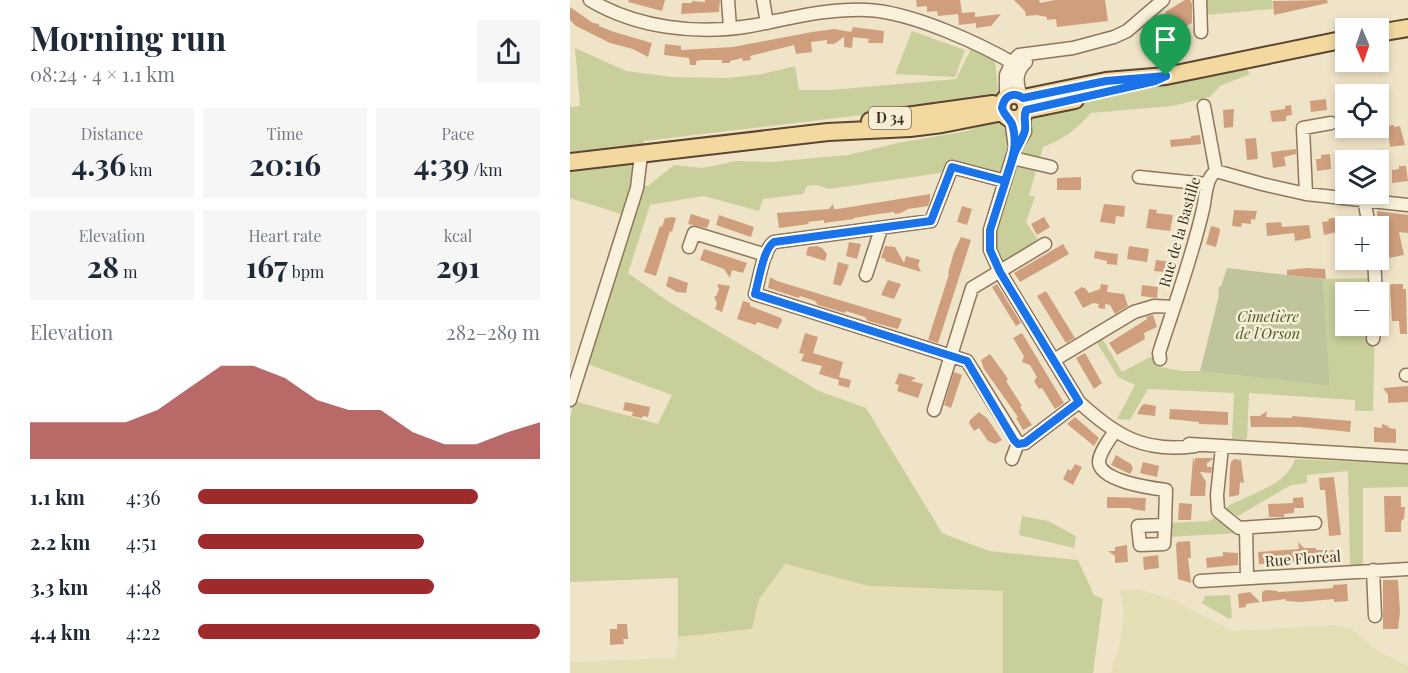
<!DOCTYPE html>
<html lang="en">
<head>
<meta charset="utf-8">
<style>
	body { margin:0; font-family:"Playfair Display",serif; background:#f6f6f7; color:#1f2937; height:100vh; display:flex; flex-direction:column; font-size:22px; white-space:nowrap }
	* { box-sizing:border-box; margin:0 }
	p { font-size:20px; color:#747a83 }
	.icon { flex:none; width:33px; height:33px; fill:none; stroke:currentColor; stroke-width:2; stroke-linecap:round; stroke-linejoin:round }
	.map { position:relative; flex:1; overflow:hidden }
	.drawer { display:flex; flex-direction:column; background:#fff; width:570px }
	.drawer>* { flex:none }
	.needle { width:39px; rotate:178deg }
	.tools { position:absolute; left:765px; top:18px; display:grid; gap:12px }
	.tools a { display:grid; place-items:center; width:54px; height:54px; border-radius:0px; background:#fff; box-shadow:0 3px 9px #0003; font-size:30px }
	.pin { position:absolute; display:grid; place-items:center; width:51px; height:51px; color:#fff; margin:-62px -26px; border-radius:50% 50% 50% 0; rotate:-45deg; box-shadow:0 0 6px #0007 }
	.pin .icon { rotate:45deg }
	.round { display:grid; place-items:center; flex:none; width:63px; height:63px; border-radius:0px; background:#f6f6f7 }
	.headline { display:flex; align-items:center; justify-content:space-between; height:102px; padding:0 30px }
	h1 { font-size:33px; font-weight:700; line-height:45px }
	.metrics { display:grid; grid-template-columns:repeat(3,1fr); gap:9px; height:102px; padding:6px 30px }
	.metrics div { display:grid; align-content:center; border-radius:0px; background:#f6f6f7; text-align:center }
	.metrics b { font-size:30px; font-weight:700 }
	.metrics small { font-size:16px; font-weight:400 }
	.metrics p { font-size:16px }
	.chart { height:168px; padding:12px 30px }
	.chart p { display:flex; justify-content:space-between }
	.chart svg { width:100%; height:108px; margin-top:6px; fill:#9e2a2b; opacity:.7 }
	ul { padding:0 30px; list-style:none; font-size:20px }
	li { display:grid; grid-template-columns:96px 72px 1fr; align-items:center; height:45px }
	li i { height:15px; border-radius:8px; background:#9e2a2b }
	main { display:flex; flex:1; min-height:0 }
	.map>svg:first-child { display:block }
</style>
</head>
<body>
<main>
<section class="drawer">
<div class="headline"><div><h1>Morning run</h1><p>08:24 · 4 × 1.1 km</p></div><a class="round"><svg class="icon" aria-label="share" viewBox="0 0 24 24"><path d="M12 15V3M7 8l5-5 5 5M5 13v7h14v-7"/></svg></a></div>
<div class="metrics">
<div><p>Distance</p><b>4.36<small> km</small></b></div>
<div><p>Time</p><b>20:16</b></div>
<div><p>Pace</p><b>4:39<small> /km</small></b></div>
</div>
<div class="metrics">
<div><p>Elevation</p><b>28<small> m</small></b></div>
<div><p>Heart rate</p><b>167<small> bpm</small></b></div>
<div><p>kcal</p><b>291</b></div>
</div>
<div class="chart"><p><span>Elevation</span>282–289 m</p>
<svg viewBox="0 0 160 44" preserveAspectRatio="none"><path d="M0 44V29L10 29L20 29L30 29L40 24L50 15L60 6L70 6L80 11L90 20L100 24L110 24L120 33L130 38L140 38L150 33L160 29V44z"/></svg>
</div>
<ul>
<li><b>1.1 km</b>4:36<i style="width:82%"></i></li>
<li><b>2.2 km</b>4:51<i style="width:66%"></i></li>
<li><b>3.3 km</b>4:48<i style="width:69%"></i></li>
<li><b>4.4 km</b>4:22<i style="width:100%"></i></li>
</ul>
</section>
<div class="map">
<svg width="838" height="673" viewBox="0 0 838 673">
	<rect width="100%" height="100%" fill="#f0e4c8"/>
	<path fill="#e6deb5" d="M215,564L299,586L433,591V673H0V662L106,658L108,637L182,629L189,599Z
		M550,589H568L604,600L662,631L766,625L781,628L803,648L838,666V673H541L550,642L554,614Z"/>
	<path fill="#c9cf9b" d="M636,0H702L703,9L636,15Z
		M342,31L395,50L385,77L325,74Z
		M5,48L56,71L102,77L158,78L193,74L225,66L229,90H260L386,79L401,49L425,58L428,93L425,99L74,141L61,182L78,186L104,165L133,168L166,161L201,162L278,155L328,143L397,131L428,118L437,127L439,138L430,176L379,163L371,173L259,189L246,185L237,186L233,194L193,199L189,211L134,196L80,205L58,273L99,302L249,391L296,408L372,533L419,551L508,560L524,595L533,599L523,673H433V591L299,586L215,564L189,599L182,629L108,637V578L0,582V417L4,401L88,424L102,395L15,363L47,266L37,258L51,214L0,198V107L10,106Z
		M675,66L680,74L650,86L640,97L602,106L521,113C506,130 494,139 473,147L459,195L465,197L456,222L468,240L432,263L426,250L424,235L445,164L458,133L461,116L476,108L610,78Z
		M801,278L802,292H776V326H805L803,411H785V400L679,393L677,439H662L664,393L578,389L560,420L547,419L565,385L548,377L526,341L532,338L552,372L582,356L586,366L612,371H630L760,386L753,279Z
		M725,459L838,464V487L793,488V565L780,566L778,471L737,475V483L721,485L668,516L655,508C678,494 717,486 725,459Z
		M648,515L671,533L597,537L598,523L639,521Z
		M452,516L478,521L506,536L504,548L449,535Z
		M660,595L662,617L659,619L632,603L635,596Z"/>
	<path fill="#bfc49a" d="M657,268L753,279L760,386L630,371L649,295L648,294L649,287L651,286Z"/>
	<path fill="#cf9f7d" d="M59,0H95L92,11L58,2Z
		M135,0H150L149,12L111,14L112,3H122V1L135,2Z
		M346,0H390L392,13L405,12V17L431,14L421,26L406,28V23L389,25L388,14L368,16L367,11L357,12V6L347,7Z
		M444,0H469L470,3L485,0H535L538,21L487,27L486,19L477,20V17L466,15L456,16L455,11Z
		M615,0H620L622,4V23L610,29L608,25L604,27L595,12Z
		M757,0L758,3L704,15L703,1Z
		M0,7L23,23L29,24V26L44,32L82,43L78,57L63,49L40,43L6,26L0,20Z
		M283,27L314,31L313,43H298L299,39L283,37L282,48L274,47V37L264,44H257V40L241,42L242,52L226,54L224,45L180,56L181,60L173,61L172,58L160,61V63H152V60H132L126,61V65H120L119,58L94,55L95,44L111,46V50L163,47L242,32L264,29L281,32Z
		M756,99L757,110L741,112L740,101Z
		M721,105L722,115L716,116V121L702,122L700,111L715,109V106Z
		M664,109L663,127L654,128L653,110Z
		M824,125V127L830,126L835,145L820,147L817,126Z
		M630,135L631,144L601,147L600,140L621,138V136Z
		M686,138L688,159L677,160L675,139Z
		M726,149V154L714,157L716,166L703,168L701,152Z
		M760,154L761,169L747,171L746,159H751V155Z
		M829,166H836L838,181L822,183V170L829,169Z
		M511,177V190H487V178Z
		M360,194V200L358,206L338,209L331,213L325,214L324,212L308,214L284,218V219L254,223V220L238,222L239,224L209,228L207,213L259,209L263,204L264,209H268Z
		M534,204L555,206L554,217L546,216L545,224L530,222Z
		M392,206L402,209L397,225L387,222Z
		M579,209L587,210L586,213L603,215L600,231L576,228Z
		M664,210L687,211L685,220L681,219V224L672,223L671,227L662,226Z
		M807,211L838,215V233L829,232L834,255L813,259L807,226Z
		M121,214L140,220L137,228L118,224Z
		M149,215L184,227L181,237L146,225Z
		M102,217L106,218L102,232L100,231L86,276L74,272L90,226L92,227L95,218Z
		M474,217L480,227L467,235L461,224Z
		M762,218H770L771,231L754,235L752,222L759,221L758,219Z
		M711,222L712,227L739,225L741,238L725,241L724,233L697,236L696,223Z
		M641,226L649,228L650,231L646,247L636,244Z
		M391,237L401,240L368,343L358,340L379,274L378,273L384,252Z
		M279,242L291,244L287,259L276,256Z
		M493,244L499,254L450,282L444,273Z
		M247,246L252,248L257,254L255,261L236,255L238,247Z
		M315,246L325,247L334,263L336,256L350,260L348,265L351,272L315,261L316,259L311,258Z
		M559,246L579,249L577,262L557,259Z
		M134,249L177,263L173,273L162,270L160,278L154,269L130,260Z
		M525,251L548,254L547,265L537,264V261L524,258Z
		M586,260L603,262L602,273L584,271Z
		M268,262L279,265L271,286L263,284Z
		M736,268L755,269L756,279L717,275V270Z
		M99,276L118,283L116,293L107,292L96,286Z
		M200,277L207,281L332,319L328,329L298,321L295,317L276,311L275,313L248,305L245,301L230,296L229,298L198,288Z
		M318,280L331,284L324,299L311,295Z
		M147,284L160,286L152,312L145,309L147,303L144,297L146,296L149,289Z
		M427,284L451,323L446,326L422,287Z
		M531,284L538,285L537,292L554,294L558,306L545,314L540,305L535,304V309L528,308L529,304L523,303L513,308L504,292L512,287L516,289L519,293L530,289Z
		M822,284H833V289H836L837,334H830L829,321H822L820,285Z
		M572,285L588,287L587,298L571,296Z
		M476,291L505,338L496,343L467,296Z
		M173,301L180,303V306L211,318L212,321L208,329L187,322L186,325L167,319Z
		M583,315L587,327L574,333L575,339L547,355L539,343L577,319L576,317Z
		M235,333L248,337L243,353L273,362L269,377L281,380L279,388L268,385L269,380L249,374L252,366L231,361L234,354L229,353Z
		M452,333L494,403L485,409L472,388L469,389L464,381L467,377L460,365L452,362L454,356L443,338Z
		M515,353L532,383L524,389L506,358Z
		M420,354L436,376L438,380L436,381L452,406L450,407L462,425L453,430L446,418L448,417L414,369L411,360Z
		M384,372L392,375L381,408L374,405Z
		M329,373L346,378L341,381L353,384L348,398L327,391L329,385L325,384Z
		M838,386V402L818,403V395L813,388Z
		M55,402L80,407L78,417L73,416L72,418L62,416L63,412L53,410Z
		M575,404L586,406L585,416L567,414L572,405Z
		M600,409L658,412V425L629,424V422L599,419Z
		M697,411L696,417L722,418V416L781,421L780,432L731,427H681L680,416H690Z
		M409,412L417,418L432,440L425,444L418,441L409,428L404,431L399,423L400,420Z
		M505,417L529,438L524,446L497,424Z
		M812,424L818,426L819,428L826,429V443L804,442V427L812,428Z
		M546,455L561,464L563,469L560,474L541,465Z
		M623,458L625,462V458H643L642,460L637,463V467H642L641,473L630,472L636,482L635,496H620Z
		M664,459L671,460L674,483L670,482L669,495L659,497L660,468L661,462Z
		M573,462L589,466L587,477L570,473Z
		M505,464L512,467L503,485L493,479L498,469L501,471Z
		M764,477L771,535L759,536L755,490H750L749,478Z
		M814,496H831V507H835L834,519L832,520L831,524V532H815Z
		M537,497L576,498L575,511L561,509V508H537Z
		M733,497L734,508H724V513L714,514V517H699L698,504L723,503V498Z
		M609,503L622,504L621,520H608Z
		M620,541L621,558H618L621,583L608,579L606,546L607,542Z
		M728,542L734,548H746V550H771V560L689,564L688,552L729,549Z
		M557,545L558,562L545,563V556L538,551H545V547Z
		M653,552L668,553V565L637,568L636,558L653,556Z
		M588,555L589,568L574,570L573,557Z
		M813,580H828L830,612L828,629H813Z
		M777,584L778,601L764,602V599L731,602L716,601V599L692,602V592L696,590L708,591V592L724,591L763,588V585Z
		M680,592L690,602L676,604V607L669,608L668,594Z
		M47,624H57L58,639H53L54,644L40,645V629H47Z"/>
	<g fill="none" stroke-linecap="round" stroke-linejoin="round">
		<defs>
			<path id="minor" d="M20,0C67,28 127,35 180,26C219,19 256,8 297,10C342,12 411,44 450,67
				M158,0L160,28
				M193,0L197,23
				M630,0L631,32
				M452,97C446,84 445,72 456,62
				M436,98V75L442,62L449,55L503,48L544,37L557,31L593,0
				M634,106L646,171
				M454,115L455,132L445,148L420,230V250L430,272L509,402C546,436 574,453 625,446
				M439,118L442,126L445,148
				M443,158L481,167
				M646,171L692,184L736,194L838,205
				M569,177L637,184
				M435,181L382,167L361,221L204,242C193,249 189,281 185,294L397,361L448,443H455L509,402
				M736,194L733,128L761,123
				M794,199L799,226
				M119,247L124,233L196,255
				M804,260L806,292
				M296,275L311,229
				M803,339L805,326
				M590,359L589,353C604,306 622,258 633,209C636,197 635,179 646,171
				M484,360L564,312L584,306L604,307
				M836,375H838
				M0,400L67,188L71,155
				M364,410L402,288L475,244
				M545,431C540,439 530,451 529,461C528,481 581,488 596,490L595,525
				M619,444L838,457
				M652,447L647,495L648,511L669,528L745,523
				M442,459L448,443
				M595,525L594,544L570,545L568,526Z
				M676,528L677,578
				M803,570L805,616
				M630,581L838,569"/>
			<path id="major" d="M808,33L838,28
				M432 107a12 12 0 1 1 24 0a12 12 0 1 1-24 0Z
				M453,98L536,81L596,76L776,39
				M456,110L505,100
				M300,121L423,104
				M0,162L258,132L340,128L372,124L433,112"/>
		</defs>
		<use href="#minor" stroke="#8d765c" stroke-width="15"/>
		<use href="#major" stroke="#5b4430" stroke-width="20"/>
		<use href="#minor" stroke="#faf1dc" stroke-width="12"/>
		<use href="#major" stroke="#f3d9a0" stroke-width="16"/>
	</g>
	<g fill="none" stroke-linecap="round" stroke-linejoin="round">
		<defs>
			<path id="route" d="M596,76L536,81L453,98C443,91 434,96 432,108C434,115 439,118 442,124C449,145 441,162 435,181L382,167L361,221L204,242C193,249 189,281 185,294L397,361L444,440L448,444L455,443L509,402L430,272L420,250V230L443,158C445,148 453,140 455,130C456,123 453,117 456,110L585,81L596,76"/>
		</defs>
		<use href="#route" stroke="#fff" stroke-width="12"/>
		<use href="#route" stroke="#1a73e8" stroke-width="8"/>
	</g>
	<g text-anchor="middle" stroke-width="5" stroke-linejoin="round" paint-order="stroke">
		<rect fill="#f7eed8" stroke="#756857" stroke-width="1.5" x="299" y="107" width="42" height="22" rx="4.5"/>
		<g font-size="14" font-weight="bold" fill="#3d2e20">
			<text x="320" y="123">D 34</text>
		</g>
		<g font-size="15" fill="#3d2e20" stroke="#f7eed8">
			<text transform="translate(610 232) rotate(-74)" y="5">Rue de la Bastille</text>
			<text transform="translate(733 559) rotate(-4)" y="5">Rue Floréal</text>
		</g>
		<g font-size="15" font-style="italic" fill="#4d5a26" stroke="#f7eed8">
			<text x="698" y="322">Cimetière<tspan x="698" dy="17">de l'Orson</tspan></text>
		</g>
	</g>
</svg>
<div class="tools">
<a><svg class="needle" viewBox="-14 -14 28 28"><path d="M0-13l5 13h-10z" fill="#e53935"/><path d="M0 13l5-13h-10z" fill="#747a83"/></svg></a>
<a><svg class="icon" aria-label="locate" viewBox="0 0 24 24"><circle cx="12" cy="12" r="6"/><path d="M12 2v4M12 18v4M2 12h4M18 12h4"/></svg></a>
<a><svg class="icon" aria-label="layers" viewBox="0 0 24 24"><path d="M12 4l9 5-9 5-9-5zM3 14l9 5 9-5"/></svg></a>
<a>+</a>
<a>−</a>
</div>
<div class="pin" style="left:596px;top:76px;background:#1e9e55"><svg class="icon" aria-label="arrive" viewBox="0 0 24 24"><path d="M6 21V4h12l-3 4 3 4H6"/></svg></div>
</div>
</main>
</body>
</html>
